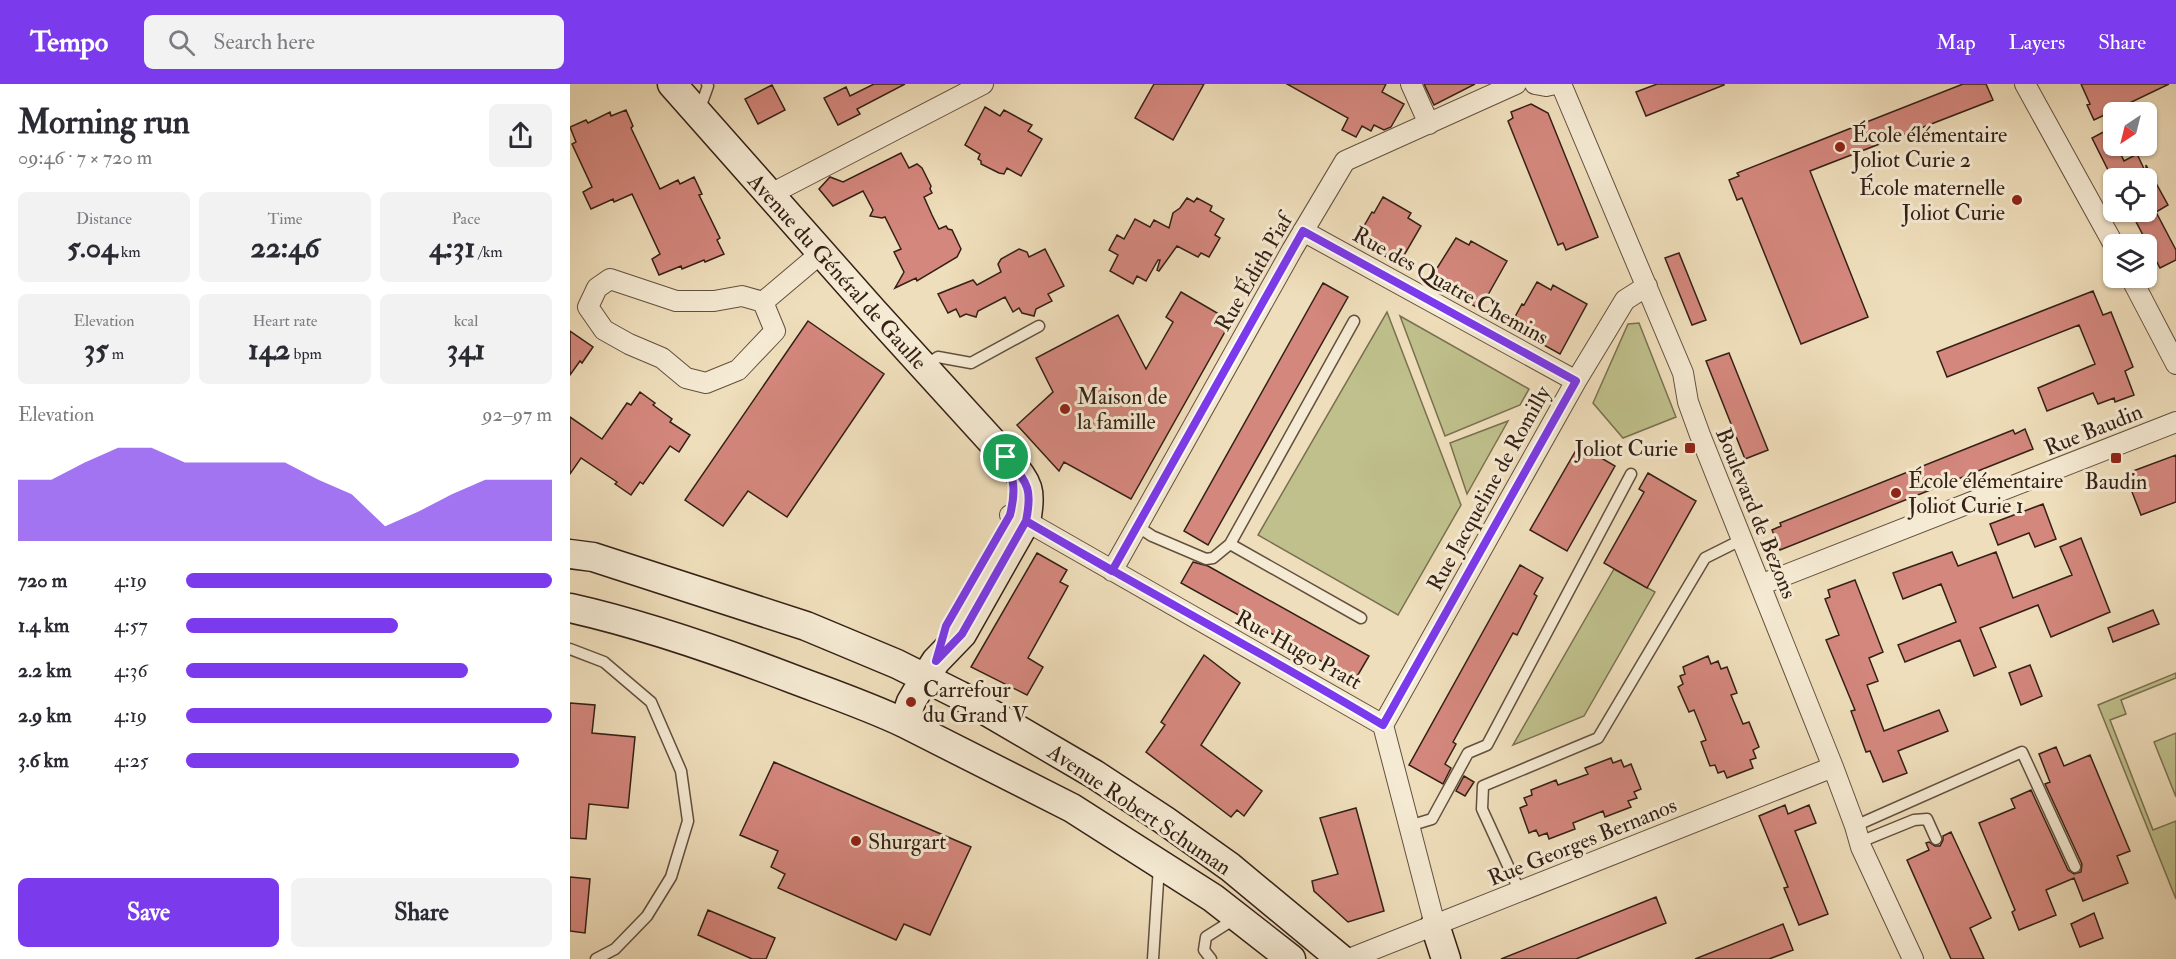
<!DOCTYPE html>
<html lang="en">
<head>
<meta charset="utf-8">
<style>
	body { margin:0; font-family:"IM FELL Double Pica",serif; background:#f2f2f3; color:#2b2b33; height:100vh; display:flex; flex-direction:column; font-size:22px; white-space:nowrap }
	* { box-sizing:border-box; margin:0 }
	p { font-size:20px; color:#7c7c81 }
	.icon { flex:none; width:33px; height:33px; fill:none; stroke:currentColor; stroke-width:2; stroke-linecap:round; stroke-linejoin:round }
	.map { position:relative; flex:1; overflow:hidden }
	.sheet { display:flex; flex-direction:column; background:#fff; width:570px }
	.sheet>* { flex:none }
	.needle { width:39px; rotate:215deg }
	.controls { position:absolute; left:1533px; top:18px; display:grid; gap:12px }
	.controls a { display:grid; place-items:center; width:54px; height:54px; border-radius:9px; background:#fff; box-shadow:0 2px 4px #0004; font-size:30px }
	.pin { position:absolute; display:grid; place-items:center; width:51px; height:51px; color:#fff; margin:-26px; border:3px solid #fff; border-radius:50%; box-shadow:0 2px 6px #0007 }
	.round { display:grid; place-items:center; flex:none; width:63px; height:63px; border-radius:9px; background:#f2f2f3 }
	.overview { display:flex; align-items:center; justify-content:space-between; height:102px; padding:0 18px }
	h1 { font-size:33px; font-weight:700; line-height:45px }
	.metrics { display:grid; grid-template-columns:repeat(3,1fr); gap:9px; height:102px; padding:6px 18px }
	.metrics div { display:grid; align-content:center; border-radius:9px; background:#f2f2f3; text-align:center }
	.metrics b { font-size:30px; font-weight:700 }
	.metrics small { font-size:16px; font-weight:400 }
	.metrics p { font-size:16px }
	.chart { height:168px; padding:12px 18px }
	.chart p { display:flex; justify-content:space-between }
	.chart svg { width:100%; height:108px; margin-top:6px; fill:#7c3aed; opacity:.7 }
	.primary-button { display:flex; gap:12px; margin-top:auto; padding:12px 18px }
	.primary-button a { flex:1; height:69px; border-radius:9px; background:#7c3aed; color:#fff; font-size:24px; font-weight:700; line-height:69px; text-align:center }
	.primary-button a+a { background:#f2f2f3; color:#2b2b33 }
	ul { padding:0 18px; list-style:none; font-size:20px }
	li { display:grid; grid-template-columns:96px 72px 1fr; align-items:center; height:45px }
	li i { height:15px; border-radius:8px; background:#7c3aed }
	header { display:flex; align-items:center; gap:36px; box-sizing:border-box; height:84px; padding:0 30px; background:#7c3aed; color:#fff }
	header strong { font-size:28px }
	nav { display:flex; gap:33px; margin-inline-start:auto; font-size:21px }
	.search { width:420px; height:54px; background:#f2f2f3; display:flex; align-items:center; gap:15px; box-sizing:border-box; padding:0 21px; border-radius:9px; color:#7c7c81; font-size:22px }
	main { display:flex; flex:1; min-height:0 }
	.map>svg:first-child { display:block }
</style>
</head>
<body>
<header>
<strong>Tempo</strong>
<div class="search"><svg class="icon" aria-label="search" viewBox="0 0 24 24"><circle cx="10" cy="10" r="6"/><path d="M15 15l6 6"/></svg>Search here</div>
<nav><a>Map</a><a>Layers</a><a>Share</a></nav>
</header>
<main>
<section class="sheet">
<div class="overview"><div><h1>Morning run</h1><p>09:46 · 7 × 720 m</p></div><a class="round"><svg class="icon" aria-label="share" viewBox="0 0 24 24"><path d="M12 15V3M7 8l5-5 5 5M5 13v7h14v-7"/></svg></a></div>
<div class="metrics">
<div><p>Distance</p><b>5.04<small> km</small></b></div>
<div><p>Time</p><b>22:46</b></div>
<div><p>Pace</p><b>4:31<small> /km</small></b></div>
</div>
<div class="metrics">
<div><p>Elevation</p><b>35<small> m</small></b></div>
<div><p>Heart rate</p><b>142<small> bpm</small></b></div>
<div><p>kcal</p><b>341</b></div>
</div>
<div class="chart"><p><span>Elevation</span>92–97 m</p>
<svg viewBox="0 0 160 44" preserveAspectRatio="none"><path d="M0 44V19L10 19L20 12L30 6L40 6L50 12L60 12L70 12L80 12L90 19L100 25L110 38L120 32L130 25L140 19L150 19L160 19V44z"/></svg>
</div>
<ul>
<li><b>720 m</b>4:19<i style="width:100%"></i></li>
<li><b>1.4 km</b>4:57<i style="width:58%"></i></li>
<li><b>2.2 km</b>4:36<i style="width:77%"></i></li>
<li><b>2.9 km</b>4:19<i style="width:100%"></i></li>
<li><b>3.6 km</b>4:25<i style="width:91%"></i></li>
</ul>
<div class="primary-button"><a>Save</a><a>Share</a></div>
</section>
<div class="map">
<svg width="1606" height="875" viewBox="0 0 1606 875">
	<rect width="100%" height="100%" fill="#efdebb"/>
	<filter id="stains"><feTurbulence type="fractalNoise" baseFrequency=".00333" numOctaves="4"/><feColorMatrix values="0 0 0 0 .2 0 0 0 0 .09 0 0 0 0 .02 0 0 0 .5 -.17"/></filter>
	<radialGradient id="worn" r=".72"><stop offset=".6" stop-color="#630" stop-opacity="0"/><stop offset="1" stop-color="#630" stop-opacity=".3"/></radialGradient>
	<path fill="#bfc08c" stroke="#7a7051" stroke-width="1.5" d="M817,228L891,421L828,531L688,451Z
		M830,232L959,305L950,321L875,352Z
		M1069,239L1106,333L1053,354L1023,319L1058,240Z
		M938,337L897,410L880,359Z
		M1044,485L1085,508L1014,632L943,661Z
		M1606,589V594L1551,616L1556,630L1540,636L1583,746L1606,737V815L1528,621Z
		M1606,649V713L1584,658Z"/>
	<path fill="#d4877d" stroke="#342016" stroke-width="1.5" d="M304,0H335L287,25L290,30L268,41L254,14L276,3L280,12Z
		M584,0H634L603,56L565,34Z
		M717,0H816L812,8L834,20L821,43L814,46L804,41L801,47L792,42L786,53L772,46L778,34Z
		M854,0H905L864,21Z
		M1087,0H1154V1L1076,32L1066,8Z
		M1393,0H1416L1423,16L1240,87L1298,233L1231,260L1172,114L1167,116L1159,96L1169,92L1167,89Z
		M1511,0H1599L1524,36L1517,21L1520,20Z
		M202,1L215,26L188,40L175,15Z
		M961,20L978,29L1028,153L996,166L993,159L988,161L938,37L943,34L941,28Z
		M415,23L430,32L434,26L454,37L462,41L458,47L472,55L451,92L437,84L434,90L429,89L411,80V77L408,75L410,70L395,61Z
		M56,26L63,42L61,44L90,105L108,96L110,100L124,93L132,110L129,111L150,154L147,156L154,170L135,178L134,176L112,185L111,182L89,191L82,175L90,170L62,110L44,118L43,115L21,125L13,108L22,103L2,60L6,58L0,43L16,36L18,39L40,28L41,32Z
		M1539,45L1544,55V62H1547L1554,77L1567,70L1576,89V81L1598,121L1586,128L1606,166V176L1590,184L1561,128H1576V94H1544V98L1522,54Z
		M331,69L339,84L347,80L352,84L361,102L360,105L362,109L354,113L362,131L369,145L376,142L378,145L382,146L391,165L387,173L347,197L346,194L325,204L334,188L324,168L331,165L315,133L312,134L300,132L303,126L293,107L263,122L249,105L260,93L273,98Z
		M813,113L841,129L838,134L851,142L829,180L786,156L802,128L804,129Z
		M617,114L624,118L627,114L642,122L640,127L654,135L645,151L650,154L639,173L631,169L628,173L607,162L589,187L587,186L590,176H588L576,197L567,192L563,200L540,187L548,171L539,166L547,151L554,155L565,135L580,143L584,136L599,144L603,129L610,124Z
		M886,154L899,161L901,157L937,177L910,225L859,197Z
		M449,165L457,168L459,173L475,165L494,202L478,210L482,217L466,225L464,232L452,229L449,224L443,228L435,213L408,227L406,233L396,230L390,233L386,225L378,229L368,210L403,196L407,201L431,188L428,180L431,175Z
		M1109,169L1136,236L1122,241L1095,174Z
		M967,198L981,206L983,201L1017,220L990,270L940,242L952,220L954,221Z
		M753,199L778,213L638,461L614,447Z
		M1523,207L1533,231L1541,228L1563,283L1555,287L1564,311L1545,318L1544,314L1528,320L1523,309L1477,327L1468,304L1525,280L1509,241L1377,293L1367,268Z
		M611,208L661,237L561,415L494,378L489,387L447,341L483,308L466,274L548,231L576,285L603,238L596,233Z
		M238,237L314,290L217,433L178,407L153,442L115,416Z
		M0,247L23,263L12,279L10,277L0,291Z
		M1159,269L1198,366L1175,375L1136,277Z
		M70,308L85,319L83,321L102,335L100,338L120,351L109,368L100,362L73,400L70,398L61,411L45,400L47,398L11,374L0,390V333L32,355L57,319L61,321Z
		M1455,345L1463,365L1210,466L1202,446L1211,442L1210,439L1443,346L1445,350Z
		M1009,361L1045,382L997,467L960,446Z
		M1606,371V418L1571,431L1555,390Z
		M1078,389L1126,417L1077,504L1034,479L1074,408L1069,405Z
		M1473,420L1486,455L1465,463L1459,449L1428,461L1420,440Z
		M1511,454L1540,528L1481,553L1468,521L1410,544L1426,583L1404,592L1390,556L1335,578L1328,561L1386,538L1371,500L1333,515L1323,489L1382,468L1388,482L1426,468L1443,514L1502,491L1490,463Z
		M467,469L497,486L490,498L498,502L458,574L473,583L457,611L401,583Z
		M623,478L638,482L799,572L785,596L611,499Z
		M950,481L973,494L964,510L967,512L947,551L943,549L883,658L886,660L875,680L881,684L873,700L839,681Z
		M1285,496L1313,568L1299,574L1308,597L1297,601L1314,647L1369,626L1378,647L1328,667L1337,689L1313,698L1300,667L1296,668L1281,627L1285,626L1256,556L1269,551L1255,515L1260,513L1258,506Z
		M1583,526L1589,540L1543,558L1538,544Z
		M634,571L670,599L631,661L692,707L674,732L667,726L661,733L576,668L595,641L591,638Z
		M1138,572L1141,580L1148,577L1151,585L1157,583L1167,609L1161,611L1173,640L1179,638L1189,663L1183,666L1186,674L1180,676L1183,684L1157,694L1154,687L1148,689L1145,681L1140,682L1131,658L1136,656L1124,626L1119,628L1108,603L1113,600L1110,592L1115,590L1113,583Z
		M1460,581L1472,612L1451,621L1439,589Z
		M0,619L25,621L22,649L65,653L58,724L19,720L16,755L0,754Z
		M1486,663L1494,682L1520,671L1560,767L1547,772L1558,799L1513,817L1504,794L1476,806L1486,831L1449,846L1442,828L1445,826L1409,739L1445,724L1441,715L1461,706L1498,786L1504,790L1511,788L1512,780L1475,700L1480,698L1469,670Z
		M1041,674L1043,679L1051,676L1054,683L1061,680L1071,705L1064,708L1067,714L1058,717L1061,723L1035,733L1033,727L1003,739L1005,745L979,755L977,749L969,752L966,746L959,749L950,724L957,721L954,714L962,711L961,706L986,696L988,701L1018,690L1015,684Z
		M204,678L401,763L360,851L334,840L326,856L208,804L215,790L201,783L208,767L170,751Z
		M894,692L904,698L895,712L886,707Z
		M1215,721L1218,730L1239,721L1246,739L1225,747L1258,830L1229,841L1214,804L1218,803L1189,732Z
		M786,724L814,827L778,838L744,807L742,797L768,790L750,734Z
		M1381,748L1421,834L1400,844L1414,875H1381L1337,776L1359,766L1356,759L1359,758L1365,762H1370L1373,756V752Z
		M0,793L20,795L15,849L0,847Z
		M1086,813L1096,839L1006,875H931Z
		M138,826L205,854L196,875H182L128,851Z
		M1524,829L1533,854L1510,863L1501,840Z
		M1213,840L1223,866L1199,875H1125Z"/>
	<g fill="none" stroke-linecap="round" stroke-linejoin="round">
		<defs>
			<path id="lane" d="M129,27L138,2L137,0
				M354,282L368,273L401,279L469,242
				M567,442L582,452L636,475L643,474L660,460L784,237
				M660,460L791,534
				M0,565L34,578L81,618L111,687L118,737L101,793L77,832L45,865L26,875
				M839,742L862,735L898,669L917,661L1061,390
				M1285,742L1452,668L1505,783
				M1290,758L1344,736L1357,735L1366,755
				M950,808L912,725L913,702L1028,654L1135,474L1173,455
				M583,875L589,782
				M641,875L634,866L636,853L666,834"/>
			<path id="street" d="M841,0L859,40
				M965,0L976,2L985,0
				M991,0L1113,289L1118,318L1130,351L1263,683L1285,742L1291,763L1343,875
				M1455,0L1544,161
				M199,111L413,0
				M733,147L1006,297
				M1561,194L1606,280
				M40,195L106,217H144L172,212L193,218L205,247L168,286L136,299L116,294L92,274L59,260L34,246L18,223L27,204Z
				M193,218L251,169
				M440,431L456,437L813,641L865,841
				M542,487L722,166L775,77L946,0
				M1190,501L1606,338
				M813,641L1006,297L1055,216L1077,202
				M779,875L1263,683"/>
			<path id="secondary" d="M102,0L303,227L436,373C457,399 463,403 456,437L392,550L366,577L355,594L341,618L334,639
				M0,470L23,473L236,542L327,580L389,611L524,690L594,736L660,783L771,875
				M0,524C76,541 150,567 223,595C260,609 298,622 334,639L502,724L643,814L721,875
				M865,841L876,875"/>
		</defs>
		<use href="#lane" stroke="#63503f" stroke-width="13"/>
		<use href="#street" stroke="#63503f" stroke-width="22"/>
		<use href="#secondary" stroke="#342016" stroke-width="31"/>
		<use href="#lane" stroke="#f5ead3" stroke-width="10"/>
		<use href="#street" stroke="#f5ead3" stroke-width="20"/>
		<use href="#secondary" stroke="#f5ead3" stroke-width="28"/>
	</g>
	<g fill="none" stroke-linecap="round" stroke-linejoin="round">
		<defs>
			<path id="route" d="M436,373C444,396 446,407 440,431L376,542L366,577L392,550L456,437L542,487L733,147L1006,297L813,641C695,570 574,506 456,437C463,403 457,399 436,373"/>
		</defs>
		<use href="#route" stroke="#fff" stroke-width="12"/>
		<use href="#route" stroke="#7c3aed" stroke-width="8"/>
	</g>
	<g fill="#8f2418" stroke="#f5ead3" stroke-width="2">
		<circle cx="1270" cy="63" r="6"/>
		<circle cx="1447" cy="116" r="6"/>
		<circle cx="495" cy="325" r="6"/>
		<rect x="1114" y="358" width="12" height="12" rx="3"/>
		<rect x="1540" y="368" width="12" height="12" rx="3"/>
		<circle cx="1326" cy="409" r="6"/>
		<circle cx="341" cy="618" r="6"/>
		<circle cx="286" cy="757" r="6"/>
	</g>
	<g text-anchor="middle" stroke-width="6" stroke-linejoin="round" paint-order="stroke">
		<g font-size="22" fill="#342016" stroke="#f5ead3" text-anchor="start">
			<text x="1282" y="58">École élémentaire<tspan x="1282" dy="25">Joliot Curie 2</tspan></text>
			<text x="1435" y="111" text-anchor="end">École maternelle<tspan x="1435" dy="25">Joliot Curie</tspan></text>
			<text x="507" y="320">Maison de<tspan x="507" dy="25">la famille</tspan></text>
			<text x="1108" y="372" text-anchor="end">Joliot Curie</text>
			<text x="1338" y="404">École élémentaire<tspan x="1338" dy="25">Joliot Curie 1</tspan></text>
			<text x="1546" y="405" text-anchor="middle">Baudin</text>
			<text x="353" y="613">Carrefour<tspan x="353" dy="25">du Grand V</tspan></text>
			<text x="298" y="765">Shurgart</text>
		</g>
		<g font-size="22" fill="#342016" stroke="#f5ead3">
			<text transform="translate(268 187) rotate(48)" y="8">Avenue du Général de Gaulle</text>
			<text transform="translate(683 188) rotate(-60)" y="8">Rue Édith Piaf</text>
			<text transform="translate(881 201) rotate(29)" y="8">Rue des Quatre Chemins</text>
			<text transform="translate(1523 345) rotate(-22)" y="8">Rue Baudin</text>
			<text transform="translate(918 404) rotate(-61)" y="8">Rue Jacqueline de Romilly</text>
			<text transform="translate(1187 429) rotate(68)" y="8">Boulevard de Bezons</text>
			<text transform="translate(729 565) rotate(29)" y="8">Rue Hugo Pratt</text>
			<text transform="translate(570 725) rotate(34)" y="8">Avenue Robert Schuman</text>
			<text transform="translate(1012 757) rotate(-22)" y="8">Rue Georges Bernanos</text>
		</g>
	</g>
	<rect width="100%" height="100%" filter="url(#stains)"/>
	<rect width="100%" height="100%" fill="url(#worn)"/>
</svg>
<div class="controls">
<a><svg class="needle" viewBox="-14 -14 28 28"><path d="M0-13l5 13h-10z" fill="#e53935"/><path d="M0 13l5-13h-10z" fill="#7c7c81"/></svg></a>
<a><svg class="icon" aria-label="locate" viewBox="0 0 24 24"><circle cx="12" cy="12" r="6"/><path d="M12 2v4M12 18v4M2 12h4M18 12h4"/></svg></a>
<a><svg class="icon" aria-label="layers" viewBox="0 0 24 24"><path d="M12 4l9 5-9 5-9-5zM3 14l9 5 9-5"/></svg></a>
</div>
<div class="pin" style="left:436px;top:373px;background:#1e9e55"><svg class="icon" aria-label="arrive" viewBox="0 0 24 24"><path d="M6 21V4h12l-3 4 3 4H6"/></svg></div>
</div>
</main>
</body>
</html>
